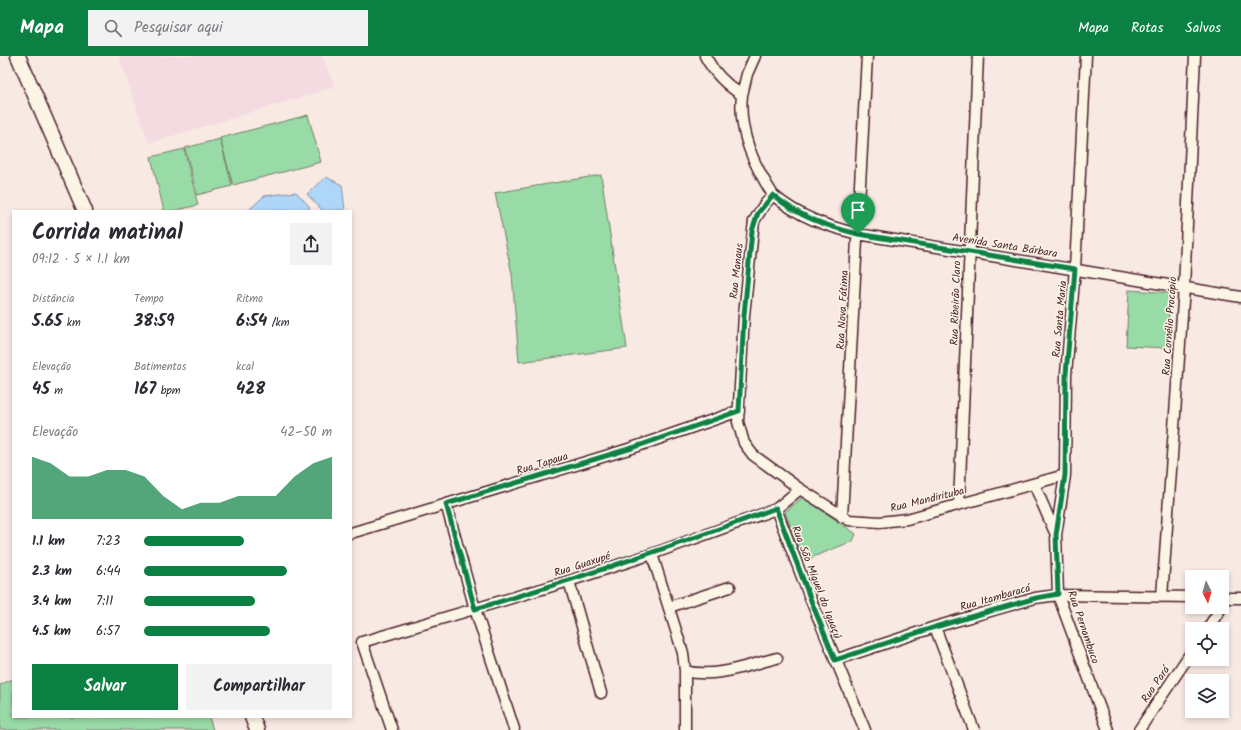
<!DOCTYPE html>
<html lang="pt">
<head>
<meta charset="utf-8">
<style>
	body { margin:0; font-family:Kalam,sans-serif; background:#f2f2f3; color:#2b2b33; height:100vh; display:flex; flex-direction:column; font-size:15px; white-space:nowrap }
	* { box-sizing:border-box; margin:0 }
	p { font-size:13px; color:#7c7c81 }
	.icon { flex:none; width:22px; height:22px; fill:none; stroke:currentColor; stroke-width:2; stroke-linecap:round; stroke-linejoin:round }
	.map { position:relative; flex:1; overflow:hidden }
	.sheet { position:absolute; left:12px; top:154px; width:340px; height:508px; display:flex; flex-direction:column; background:#fff; border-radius:0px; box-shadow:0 2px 6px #0003 }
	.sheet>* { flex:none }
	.needle { width:26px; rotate:175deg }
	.tools { position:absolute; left:1185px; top:514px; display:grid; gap:8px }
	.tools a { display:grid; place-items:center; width:44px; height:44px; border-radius:0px; background:#fff; box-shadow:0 2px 6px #0003; font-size:20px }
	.pin { position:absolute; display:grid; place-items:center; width:34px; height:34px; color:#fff; margin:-41px -17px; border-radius:50% 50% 50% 0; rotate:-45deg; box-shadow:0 0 4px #0007 }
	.pin .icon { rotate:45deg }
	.round { display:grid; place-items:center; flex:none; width:42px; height:42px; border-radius:0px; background:#f2f2f3 }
	.summary { display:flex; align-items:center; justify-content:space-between; height:68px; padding:0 20px }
	h1 { font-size:22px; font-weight:700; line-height:30px }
	.stats { display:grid; grid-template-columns:repeat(3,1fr); gap:6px; height:68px; padding:4px 20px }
	.stats div { display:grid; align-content:center }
	.stats b { font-size:17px; font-weight:700 }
	.stats small { font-size:11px; font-weight:400 }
	.stats p { font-size:11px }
	.chart { height:112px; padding:8px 20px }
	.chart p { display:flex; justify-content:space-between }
	.chart svg { width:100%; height:72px; margin-top:4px; fill:#0b8043; opacity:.7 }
	.action { display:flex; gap:8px; margin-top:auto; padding:8px 20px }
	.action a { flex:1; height:46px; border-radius:0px; background:#0b8043; color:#fff; font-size:16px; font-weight:700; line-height:46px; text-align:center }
	.action a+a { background:#f2f2f3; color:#2b2b33 }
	ul { padding:0 20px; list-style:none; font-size:13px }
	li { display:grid; grid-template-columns:64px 48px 1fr; align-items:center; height:30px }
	li i { height:10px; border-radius:5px; background:#0b8043 }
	header { display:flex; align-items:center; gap:24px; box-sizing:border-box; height:56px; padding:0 20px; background:#0b8043; color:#fff }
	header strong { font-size:19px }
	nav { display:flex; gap:22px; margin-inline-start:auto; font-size:14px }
	.search { width:280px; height:36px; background:#f2f2f3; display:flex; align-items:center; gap:10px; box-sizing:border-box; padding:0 14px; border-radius:0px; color:#7c7c81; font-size:15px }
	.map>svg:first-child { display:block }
</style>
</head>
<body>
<header>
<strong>Mapa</strong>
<div class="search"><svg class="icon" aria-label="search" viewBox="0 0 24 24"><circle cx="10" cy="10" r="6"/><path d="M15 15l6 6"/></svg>Pesquisar aqui</div>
<nav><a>Mapa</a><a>Rotas</a><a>Salvos</a></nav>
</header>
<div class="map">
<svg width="1241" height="674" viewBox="0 0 1241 674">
	<rect width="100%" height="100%" fill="#f8e9e3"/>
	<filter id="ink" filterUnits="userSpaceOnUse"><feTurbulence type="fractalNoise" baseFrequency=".025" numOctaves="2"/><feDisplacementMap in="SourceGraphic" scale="8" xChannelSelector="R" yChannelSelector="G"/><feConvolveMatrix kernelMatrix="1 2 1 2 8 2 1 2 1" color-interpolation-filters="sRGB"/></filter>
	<g filter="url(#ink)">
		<path fill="#f3dbe1" d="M119,0H322L335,31L149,87Z"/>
		<path fill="#99dba6" stroke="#727d68" d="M308,59L321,106L233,129L220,82Z
			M220,83L232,130L197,139L185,92Z
			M184,93L198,149L174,155H164L151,101Z
			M601,119L627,292L519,306L512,218L495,137Z
			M1129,234L1170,237L1167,292L1126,290Z
			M803,441L856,478L853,485L803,505L785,456Z
			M13,623V661H209L213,674H0V629Z"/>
		<path fill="#add6f8" stroke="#858da6" d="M326,121L342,129L345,154L323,155L307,138Z
			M296,136L309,150V155H248L264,140Z"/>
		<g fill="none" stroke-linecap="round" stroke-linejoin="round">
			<defs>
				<path id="street" d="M705,0C714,17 726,29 742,39C738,76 754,109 773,139L764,149L754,165L744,259L738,366L744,387L753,399L800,433L849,464L880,466L907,463L1065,419
					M742,39L747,18L755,0
					M773,139C799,161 826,170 858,178L1241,241
					M1034,428L1056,479L1058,539L1108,674
					M446,448L475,553L514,673
					M959,448L978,0
					M776,453L810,542L865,674
					M842,461L867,0
					M351,477L632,392L739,355
					M1056,479L1065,419L1066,318L1075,213L1086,0
					M652,498L683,597L685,615V674
					M569,525L601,637
					M1162,541L1184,231L1195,0
					M1222,542H1241
					M669,551L730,531
					M935,571L974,674
					M1207,573L1222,551
					M835,604L935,571L1035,542L1058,539L1192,541
					M685,615C715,623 748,609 777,602
					M392,674L362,586L569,525L652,498L776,453L800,433
					M1139,674L1192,595"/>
				<path id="secondary" d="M18,0L85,155
					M252,661L257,674"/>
			</defs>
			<use href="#street" stroke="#4a1f2b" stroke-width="13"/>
			<use href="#secondary" stroke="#4a1f2b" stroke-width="17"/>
			<use href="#street" stroke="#fcf5e5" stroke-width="10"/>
			<use href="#secondary" stroke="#fcf5e5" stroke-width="14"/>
		</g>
	</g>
	<g fill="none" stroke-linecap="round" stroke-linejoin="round" filter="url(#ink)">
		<defs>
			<path id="route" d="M773,139C799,161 826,170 858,178L1075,213L1066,318L1065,419L1056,479L1058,538L1036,542L935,571L835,604L810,542L776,452C677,489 577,523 475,553L446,448L632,392L739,355L744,259L752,175L758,157Z"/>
		</defs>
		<use href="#route" stroke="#fff" stroke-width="8"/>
		<use href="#route" stroke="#0b8043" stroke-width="5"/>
	</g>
	<g text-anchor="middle" stroke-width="3" stroke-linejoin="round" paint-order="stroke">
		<g font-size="11" fill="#4a1f2b" stroke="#fcf5e5">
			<text transform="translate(1005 189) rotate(9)" y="4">Avenida Santa Bárbara</text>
			<text transform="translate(736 215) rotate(-84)" y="4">Rua Manaus</text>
			<text transform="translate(955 247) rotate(-88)" y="4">Rua Ribeirão Claro</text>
			<text transform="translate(842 254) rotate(-87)" y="4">Rua Nova Fátima</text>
			<text transform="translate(1059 263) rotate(-85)" y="4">Rua Santa Maria</text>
			<text transform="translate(1169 270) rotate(-86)" y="4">Rua Cornélio Procópio</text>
			<text transform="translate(542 407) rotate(-17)" y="4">Rua Tapaua</text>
			<text transform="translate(927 443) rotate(-14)" y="4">Rua Mandirituba</text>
			<text transform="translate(582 508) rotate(-18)" y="4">Rua Guaxupé</text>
			<text transform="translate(817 526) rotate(69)" y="4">Rua São Miguel do Iguaçú</text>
			<text transform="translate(995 541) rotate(-16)" y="4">Rua Itambaracá</text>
			<text transform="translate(1084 571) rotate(71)" y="4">Rua Pernambuco</text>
			<text transform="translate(1155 628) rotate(-56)" y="4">Rua Pará</text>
		</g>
	</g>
</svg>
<div class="tools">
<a><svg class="needle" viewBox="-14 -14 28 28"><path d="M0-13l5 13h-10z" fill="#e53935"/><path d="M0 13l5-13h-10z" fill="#7c7c81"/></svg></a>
<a><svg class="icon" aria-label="locate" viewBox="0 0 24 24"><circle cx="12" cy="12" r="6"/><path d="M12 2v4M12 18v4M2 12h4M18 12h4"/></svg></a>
<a><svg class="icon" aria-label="layers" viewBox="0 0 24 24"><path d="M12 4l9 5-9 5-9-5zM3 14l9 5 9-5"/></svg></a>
</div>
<div class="pin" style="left:858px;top:178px;background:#1e9e55"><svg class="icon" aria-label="arrive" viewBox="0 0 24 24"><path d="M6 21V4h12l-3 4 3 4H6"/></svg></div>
<section class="sheet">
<div class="summary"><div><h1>Corrida matinal</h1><p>09:12 · 5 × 1.1 km</p></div><a class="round"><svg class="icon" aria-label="share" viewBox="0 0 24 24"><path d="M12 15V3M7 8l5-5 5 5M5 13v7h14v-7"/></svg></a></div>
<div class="stats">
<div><p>Distância</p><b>5.65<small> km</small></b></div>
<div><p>Tempo</p><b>38:59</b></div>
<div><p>Ritmo</p><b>6:54<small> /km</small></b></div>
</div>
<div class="stats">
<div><p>Elevação</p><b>45<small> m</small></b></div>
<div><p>Batimentos</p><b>167<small> bpm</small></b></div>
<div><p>kcal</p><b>428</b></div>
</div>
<div class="chart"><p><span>Elevação</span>42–50 m</p>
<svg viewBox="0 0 160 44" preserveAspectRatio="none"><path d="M0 44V6L10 10L20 18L30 18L40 14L50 14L60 18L70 30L80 38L90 34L100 34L110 30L120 30L130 30L140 18L150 10L160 6V44z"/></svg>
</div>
<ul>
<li><b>1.1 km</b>7:23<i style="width:53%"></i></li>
<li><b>2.3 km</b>6:44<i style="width:76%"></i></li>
<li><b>3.4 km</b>7:11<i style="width:59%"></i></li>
<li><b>4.5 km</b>6:57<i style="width:67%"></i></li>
</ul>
<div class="action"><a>Salvar</a><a>Compartilhar</a></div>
</section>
</div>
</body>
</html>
